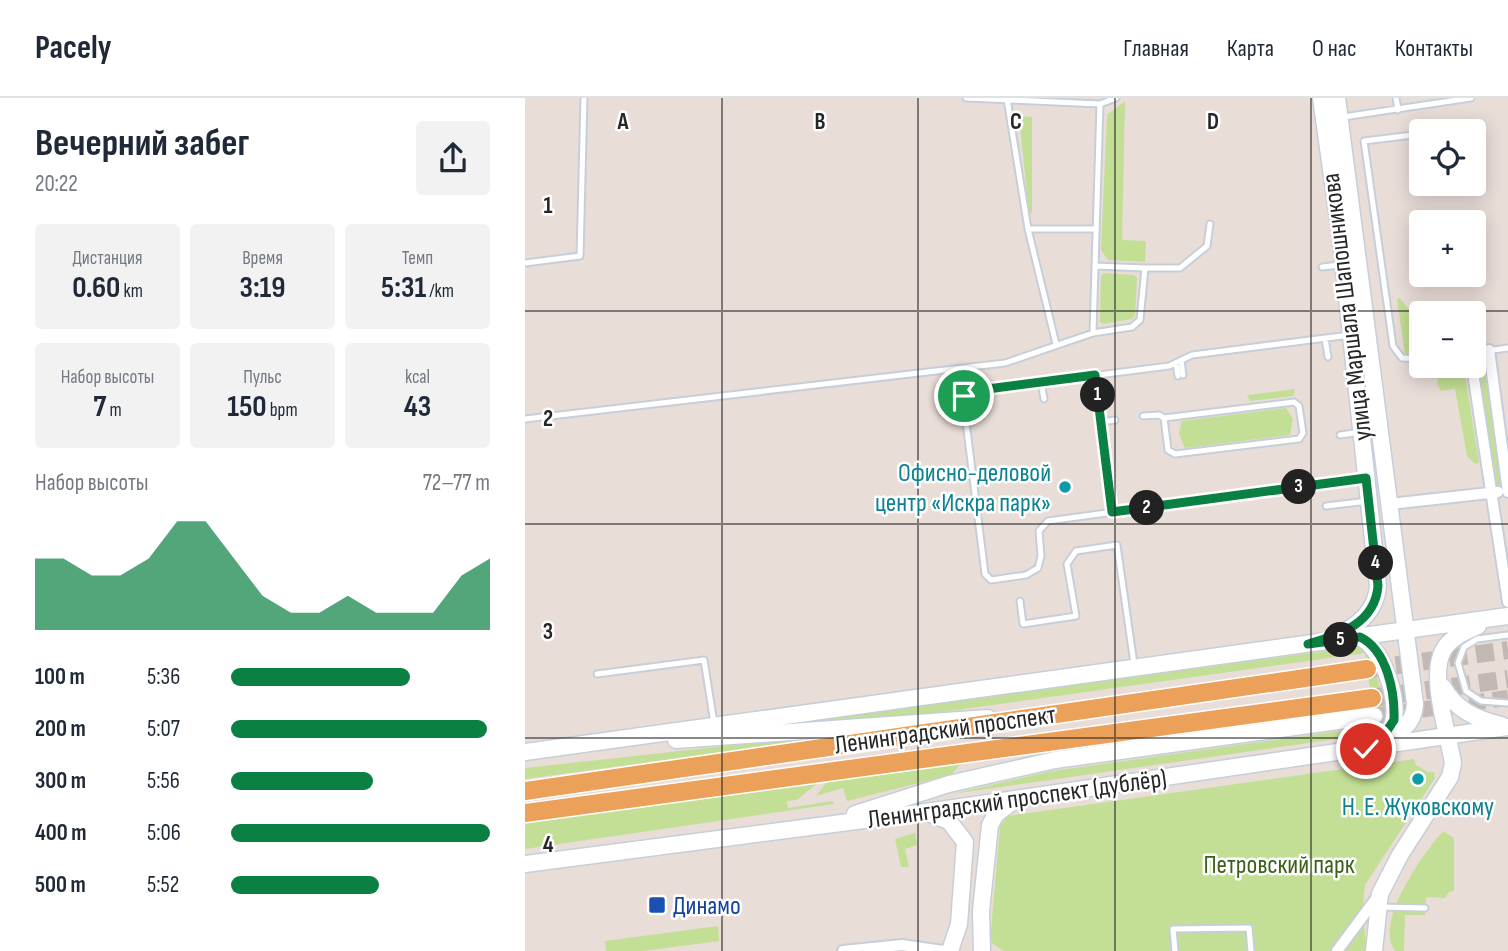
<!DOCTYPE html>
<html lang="ru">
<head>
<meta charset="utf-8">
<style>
	body { margin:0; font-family:"Sofia Sans Condensed",sans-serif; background:#f2f2f3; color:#1f2937; height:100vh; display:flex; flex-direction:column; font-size:26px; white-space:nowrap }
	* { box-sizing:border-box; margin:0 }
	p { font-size:23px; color:#747a83 }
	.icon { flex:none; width:38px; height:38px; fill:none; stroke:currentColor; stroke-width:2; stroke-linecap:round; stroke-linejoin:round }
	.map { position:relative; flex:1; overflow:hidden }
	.side { display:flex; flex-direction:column; background:#fff; width:525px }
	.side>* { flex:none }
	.fabs { position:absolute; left:884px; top:21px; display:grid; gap:14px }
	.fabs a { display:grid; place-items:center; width:77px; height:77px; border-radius:7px; background:#fff; box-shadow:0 4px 18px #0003; font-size:35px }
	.pin { position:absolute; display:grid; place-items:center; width:60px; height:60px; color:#fff; margin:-30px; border:4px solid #fff; border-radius:50%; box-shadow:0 2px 7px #0007 }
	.km { position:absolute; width:35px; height:35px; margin:-18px; border-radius:50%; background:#222; color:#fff; font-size:19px; line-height:35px; text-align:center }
	.round { display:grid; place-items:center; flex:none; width:74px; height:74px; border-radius:7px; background:#f2f2f3 }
	.headline { display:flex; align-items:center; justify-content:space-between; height:119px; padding:0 35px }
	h1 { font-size:38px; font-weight:700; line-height:52px }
	.stats { display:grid; grid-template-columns:repeat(3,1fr); gap:10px; height:119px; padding:7px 35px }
	.stats div { display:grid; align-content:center; border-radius:7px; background:#f2f2f3; text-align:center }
	.stats b { font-size:30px; font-weight:700 }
	.stats small { font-size:19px; font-weight:400 }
	.stats p { font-size:19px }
	.chart { height:196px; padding:14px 35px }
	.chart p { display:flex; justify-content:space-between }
	.chart svg { width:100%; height:126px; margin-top:7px; fill:#0b8043; opacity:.7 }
	ul { padding:0 35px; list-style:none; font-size:23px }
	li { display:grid; grid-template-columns:112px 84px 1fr; align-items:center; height:52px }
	li i { height:18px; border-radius:9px; background:#0b8043 }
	header { display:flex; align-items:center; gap:42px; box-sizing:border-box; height:98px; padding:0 35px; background:#fff; border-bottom:2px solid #e0e1e3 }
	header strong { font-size:33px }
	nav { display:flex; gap:38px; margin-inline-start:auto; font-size:24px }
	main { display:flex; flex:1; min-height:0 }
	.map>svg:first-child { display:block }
</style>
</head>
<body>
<header>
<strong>Pacely</strong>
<nav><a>Главная</a><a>Карта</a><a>О нас</a><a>Контакты</a></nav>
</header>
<main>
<section class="side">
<div class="headline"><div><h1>Вечерний забег</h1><p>20:22</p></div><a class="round"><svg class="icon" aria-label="share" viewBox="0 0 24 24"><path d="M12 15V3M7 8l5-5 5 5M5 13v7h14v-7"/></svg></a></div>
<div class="stats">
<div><p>Дистанция</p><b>0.60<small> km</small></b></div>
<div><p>Время</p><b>3:19</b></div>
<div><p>Темп</p><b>5:31<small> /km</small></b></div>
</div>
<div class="stats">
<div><p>Набор высоты</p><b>7<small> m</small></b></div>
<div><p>Пульс</p><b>150<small> bpm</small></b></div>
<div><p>kcal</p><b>43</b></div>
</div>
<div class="chart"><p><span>Набор высоты</span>72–77 m</p>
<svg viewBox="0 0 160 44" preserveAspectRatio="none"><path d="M0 44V19L10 19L20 25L30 25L40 19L50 6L60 6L70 19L80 32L90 38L100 38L110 32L120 38L130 38L140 38L150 25L160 19V44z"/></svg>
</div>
<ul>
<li><b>100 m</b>5:36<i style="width:69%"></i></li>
<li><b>200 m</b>5:07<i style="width:99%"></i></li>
<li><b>300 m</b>5:56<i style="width:55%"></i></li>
<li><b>400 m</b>5:06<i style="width:100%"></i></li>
<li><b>500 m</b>5:52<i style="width:57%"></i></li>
</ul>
</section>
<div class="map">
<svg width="983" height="853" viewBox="0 0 983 853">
	<rect width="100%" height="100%" fill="#e9ddd8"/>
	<path fill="#c3df95" d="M600,3L597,142L621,143L620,164L583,162L576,152L582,17Z
		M494,18L507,19V115H504Z
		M579,175L609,177L612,180L610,217L607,221L578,226L575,224L576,178Z
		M875,200L883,211L922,208L920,215H896V258L886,260L880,256L872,201Z
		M956,261L959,264L978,391L971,392L952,264Z
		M924,268L934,270L940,277L954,365L950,366L942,358L930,291L916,293L912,286L915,272Z
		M770,291L768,298L725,303L722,297Z
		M761,310L768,321L765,337L660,350L654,336L657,323Z
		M831,549L838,550C848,562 864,609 859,624C857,630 852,633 847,636L427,696L527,673L850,628L840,555L396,617L207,633Z
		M310,636V639L0,681V670Z
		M889,661L891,667L903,674H909L910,680L840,787L838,809L841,853H479L465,844L475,728L482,718Z
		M437,664L426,677L322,703L318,690L291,698L304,681Z
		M296,682L272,702L262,703L263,710L308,703L309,706L0,751V723Z
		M918,733L929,740V793L924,794L920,800L901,799L900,817H880L879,853H870C848,825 899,754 918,733Z
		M390,735L392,747L380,751L384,769H376L370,741Z
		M193,828L194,843L119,853H81L80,843Z"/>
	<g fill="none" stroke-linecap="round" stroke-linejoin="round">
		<path stroke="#c2b8b4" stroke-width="16" stroke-dasharray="16 8" stroke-linecap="butt" d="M849,618L983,600"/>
		<path stroke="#c2b8b4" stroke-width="18" stroke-dasharray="18 9" stroke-linecap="butt" d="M844,571L983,552
			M847,600L983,581"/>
		<defs>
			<path id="lane" d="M441,0L575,6
				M871,0L873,12
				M482,1L503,131H571
				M818,19L946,0
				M914,33L957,27
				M896,36L839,43L868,248L877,260L896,261
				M503,131L531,246
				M0,165L55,158L59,0
				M797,169L815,167
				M620,170H655L682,148L685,126
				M568,235L575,6L591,0
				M825,237L667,257L644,268L447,293L438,300L460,476L466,482L501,477L513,470L516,458L514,433L523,423L838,380
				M800,240L803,259
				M948,255L983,250
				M656,262L658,277
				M651,265L653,278
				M570,277L587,414
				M516,284L519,301
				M769,304L774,308L778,335L774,341L650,356L643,352L639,320Z
				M618,318L634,317L639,320
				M0,321L480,265L568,235L607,229L615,222L620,170L570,168
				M576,324L590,322
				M815,337L836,334
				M801,408L843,403
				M495,503L498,526L551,518L542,466L551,453L592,447L609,566
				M983,537L952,541L939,549L933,565L941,593L956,603L983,605
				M72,576L179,562L189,625
				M855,809L900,810
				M650,853L648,831L724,830L726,853"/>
			<path id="street" d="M964,252L983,394
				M947,268L983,504
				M865,406L973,394
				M318,853L377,847L418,853
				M812,853L853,798"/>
			<path id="secondary" d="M796,0L815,135L853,488C851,514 832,529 809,538
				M812,0L890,606C889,626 875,635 859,643
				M835,539C857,550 875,601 868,625C865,632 861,637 856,643
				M918,589C931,612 951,621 976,627
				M151,642L463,620
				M0,654L983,518
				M403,715L424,723L440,744L434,826L425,853
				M330,716L424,686L530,662L849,618
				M0,766L401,714L983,629
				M457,853L456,813L465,727L471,716L487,704
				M849,853L855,796L875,757L925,679L928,665C923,636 904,578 918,553C924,540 941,533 953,528"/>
			<path id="primary" d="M0,693L842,571
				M0,715L847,600"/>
		</defs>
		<use href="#lane" stroke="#c6cfd9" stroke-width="9"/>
		<use href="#street" stroke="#c6cfd9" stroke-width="14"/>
		<use href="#secondary" stroke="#c6cfd9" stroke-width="19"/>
		<use href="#primary" stroke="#fff" stroke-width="21"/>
		<use href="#lane" stroke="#fff" stroke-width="5"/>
		<use href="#street" stroke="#fff" stroke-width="10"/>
		<use href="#secondary" stroke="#fff" stroke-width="16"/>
		<use href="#primary" stroke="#eca15a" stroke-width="18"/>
	</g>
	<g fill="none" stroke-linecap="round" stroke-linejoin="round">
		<defs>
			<path id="route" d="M439,298L447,293L570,277L587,414L841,380L853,488C850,525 815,537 783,546L835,539C862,552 870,594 869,622L854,645L841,651"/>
		</defs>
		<use href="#route" stroke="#fff" stroke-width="14"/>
		<use href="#route" stroke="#0b8043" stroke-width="9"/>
	</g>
	<path fill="none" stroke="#262626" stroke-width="2" stroke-opacity="0.55" d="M197,0V853M393,0V853M590,0V853M786,0V853M0,213H983M0,426H983M0,640H983"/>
	<g fill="#0f9aa8" stroke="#fff" stroke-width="2.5">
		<circle cx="540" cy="389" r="7"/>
		<circle cx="893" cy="681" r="7"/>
	</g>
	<rect fill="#1a4fb4" stroke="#fff" stroke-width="2.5" x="123" y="798" width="18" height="18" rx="3.5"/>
	<g text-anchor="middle" stroke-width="5" stroke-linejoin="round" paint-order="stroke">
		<g font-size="26" fill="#262626" stroke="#fff">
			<text transform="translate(821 209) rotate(-97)" y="9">улица Маршала Шапошникова</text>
			<text transform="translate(420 631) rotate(-8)" y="9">Ленинградский проспект</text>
			<text transform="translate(492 700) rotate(-8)" y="9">Ленинградский проспект (дублёр)</text>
		</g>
		<g font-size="26" fill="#0d838f" stroke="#fff" text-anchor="end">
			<text x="526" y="383">Офисно-деловой<tspan x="526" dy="30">центр «Искра парк»</tspan></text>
			<text x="893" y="717" text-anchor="middle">Н. Е. Жуковскому</text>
		</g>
		<g font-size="26" fill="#3c5f1a" stroke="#fff">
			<text x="754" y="775">Петровский парк</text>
		</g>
		<g font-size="26" fill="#164399" stroke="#fff" text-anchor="start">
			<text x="148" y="816">Динамо</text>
		</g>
	</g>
	<g font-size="23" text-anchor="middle" font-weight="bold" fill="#262626" stroke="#fff" stroke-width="5" stroke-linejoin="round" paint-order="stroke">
		<text x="98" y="31">A</text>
		<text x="295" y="31">B</text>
		<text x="491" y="31">C</text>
		<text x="688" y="31">D</text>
		<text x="23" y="115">1</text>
		<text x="23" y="328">2</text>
		<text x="23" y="541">3</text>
		<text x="23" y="754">4</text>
	</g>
</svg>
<div class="fabs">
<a><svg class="icon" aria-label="locate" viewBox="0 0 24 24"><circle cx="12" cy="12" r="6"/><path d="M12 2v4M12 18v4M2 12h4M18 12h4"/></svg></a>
<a>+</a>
<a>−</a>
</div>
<div class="pin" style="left:439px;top:298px;background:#1e9e55"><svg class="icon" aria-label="arrive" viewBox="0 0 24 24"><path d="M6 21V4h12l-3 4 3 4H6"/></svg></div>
<div class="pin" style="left:841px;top:651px;background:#d93025"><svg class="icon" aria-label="check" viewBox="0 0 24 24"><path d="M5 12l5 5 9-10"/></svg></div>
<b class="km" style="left:573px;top:297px">1</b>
<b class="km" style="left:622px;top:410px">2</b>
<b class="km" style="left:774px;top:389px">3</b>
<b class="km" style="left:851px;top:465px">4</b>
<b class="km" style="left:816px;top:542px">5</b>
</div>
</main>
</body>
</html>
